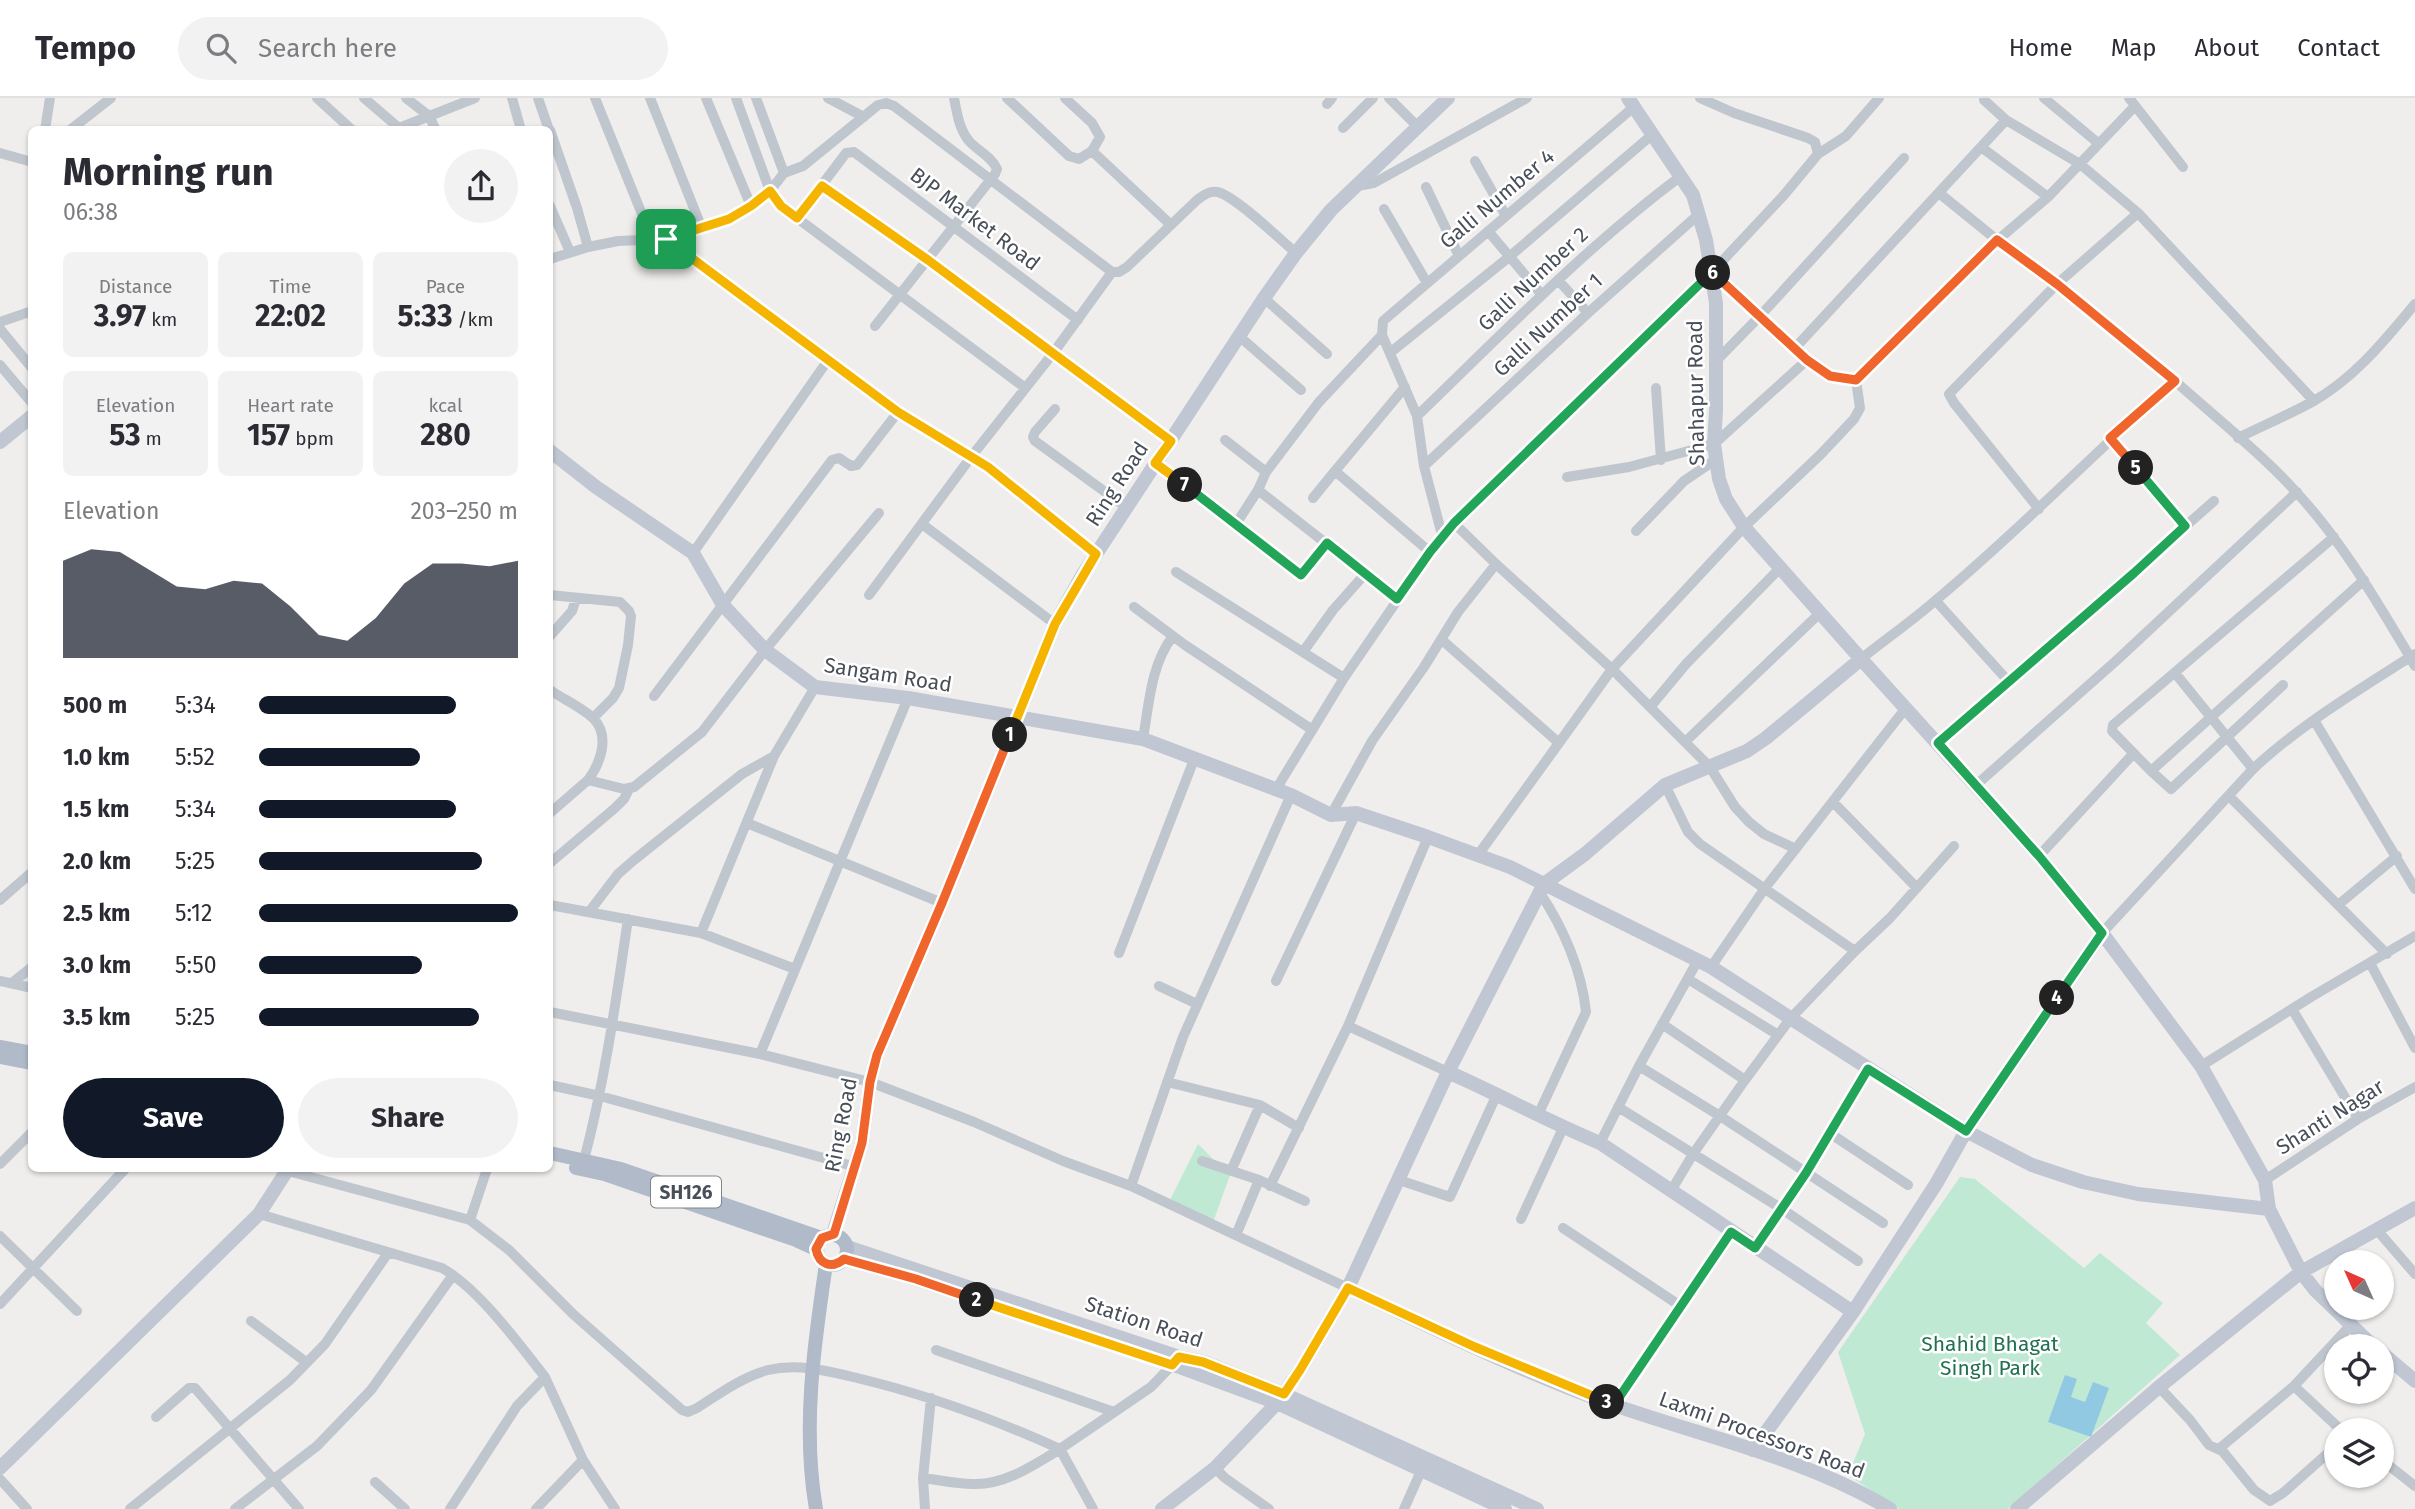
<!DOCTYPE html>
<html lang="en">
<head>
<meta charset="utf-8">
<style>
	body { margin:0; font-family:"Fira Sans",sans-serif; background:#f2f2f3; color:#2b2b33; height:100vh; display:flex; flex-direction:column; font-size:26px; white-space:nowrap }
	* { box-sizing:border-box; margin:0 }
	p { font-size:23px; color:#7c7c81 }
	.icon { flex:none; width:38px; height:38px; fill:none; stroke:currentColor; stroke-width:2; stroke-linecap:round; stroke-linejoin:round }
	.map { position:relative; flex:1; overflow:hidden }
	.panel { position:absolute; left:28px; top:28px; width:525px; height:1046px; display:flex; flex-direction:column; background:#fff; border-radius:10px; box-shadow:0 2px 5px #0004 }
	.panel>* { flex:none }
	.needle { width:46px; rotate:315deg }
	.fabs { position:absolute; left:2324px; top:1152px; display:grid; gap:14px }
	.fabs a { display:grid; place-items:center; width:70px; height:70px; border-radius:50%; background:#fff; box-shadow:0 2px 5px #0004; font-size:35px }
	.pin { position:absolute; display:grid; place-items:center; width:60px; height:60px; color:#fff; margin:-30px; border-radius:14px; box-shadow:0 4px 10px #0006 }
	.km { position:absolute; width:35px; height:35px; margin:-18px; border-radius:50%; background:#222; color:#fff; font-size:19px; line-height:35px; text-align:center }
	.round { display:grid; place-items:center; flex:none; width:74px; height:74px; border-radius:37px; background:#f2f2f3 }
	.overview { display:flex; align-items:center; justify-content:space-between; height:119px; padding:0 35px }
	h1 { font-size:38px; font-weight:700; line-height:52px }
	.metrics { display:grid; grid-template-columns:repeat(3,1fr); gap:10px; height:119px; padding:7px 35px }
	.metrics div { display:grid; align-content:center; border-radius:10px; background:#f2f2f3; text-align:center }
	.metrics b { font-size:30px; font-weight:700 }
	.metrics small { font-size:19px; font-weight:400 }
	.metrics p { font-size:19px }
	.chart { height:196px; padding:14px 35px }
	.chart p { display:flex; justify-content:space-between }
	.chart svg { width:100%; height:126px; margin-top:7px; fill:#111827; opacity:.7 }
	.cta { display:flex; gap:14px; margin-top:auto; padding:14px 35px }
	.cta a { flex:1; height:80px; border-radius:42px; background:#111827; color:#fff; font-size:28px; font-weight:700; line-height:80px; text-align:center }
	.cta a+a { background:#f2f2f3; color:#2b2b33 }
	ul { padding:0 35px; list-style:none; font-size:23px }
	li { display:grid; grid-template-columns:112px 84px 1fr; align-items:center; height:52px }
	li i { height:18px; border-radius:9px; background:#111827 }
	header { display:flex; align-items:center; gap:42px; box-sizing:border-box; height:98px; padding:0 35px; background:#fff; border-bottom:2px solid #e1e1e2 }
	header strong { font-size:33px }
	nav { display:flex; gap:38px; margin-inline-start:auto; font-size:24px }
	.search { width:490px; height:63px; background:#f2f2f3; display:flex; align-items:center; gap:18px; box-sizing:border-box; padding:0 24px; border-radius:38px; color:#7c7c81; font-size:26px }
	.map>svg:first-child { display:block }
</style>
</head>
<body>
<header>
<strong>Tempo</strong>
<div class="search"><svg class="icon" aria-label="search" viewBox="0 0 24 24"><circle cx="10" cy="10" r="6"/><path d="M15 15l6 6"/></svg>Search here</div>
<nav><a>Home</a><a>Map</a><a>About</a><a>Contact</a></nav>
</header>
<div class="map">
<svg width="2415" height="1411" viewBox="0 0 2415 1411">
	<rect width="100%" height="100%" fill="#f0eeed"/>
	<path fill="#c0e9d4" d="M1198,1046L1218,1066L1233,1069L1212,1127L1168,1106Z
		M1960,1079L1975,1081L2084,1170L2100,1155L2163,1205L2146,1225L2180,1257L2008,1411H1899L1848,1377L1865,1336L1838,1254Z"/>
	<path fill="#92c9e2" d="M2065,1277L2077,1281L2071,1299L2085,1304L2093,1284L2109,1290L2091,1339L2048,1324Z"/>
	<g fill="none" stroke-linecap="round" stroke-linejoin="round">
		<path stroke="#c0c6ce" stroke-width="10" d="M317,0L352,32
			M364,0L399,30L475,0
			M406,0L429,18L436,32
			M512,0L521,32
			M538,0L549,32
			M595,0L652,141
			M650,0L701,128
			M706,0L751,108
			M736,0L770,93L781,109L797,120
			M756,0L784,75
			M828,0L864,19
			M1007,0L1069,58L1079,61L1092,53L1100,39L1092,25L1065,0
			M1389,0L1418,29
			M2044,0L2098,45
			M2129,0L2183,69
			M1327,6L1332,0
			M2006,22L2080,66L2138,115L2314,303
			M1343,30L1373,0
			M45,32L50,0
			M70,32L111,0
			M550,32L577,110L588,149
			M1981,49L2048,99
			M1092,53L1171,127
			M0,55L32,64
			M1818,56L1846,38L1879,0
			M1475,63L1506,118
			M822,88L928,162L1171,343
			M1357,88L1374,85L1527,0
			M1426,89L1459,158
			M1939,95L1997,142L2057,186L2175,283
			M550,108L570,154
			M1384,111L1427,185
			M1488,133L1542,197
			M666,141L898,314L988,369L1096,456
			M550,161L588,149L618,143L666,141L729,121L751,108L770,93L784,75L803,68L878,7L886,5L894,8L1112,174H1119L1127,169L1197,102C1204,97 1209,93 1217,94C1233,96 1282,143 1296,155
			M1712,174L1760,218L1904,60
			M1558,182L1588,215
			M1264,200L1327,256
			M0,224L32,213
			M875,228L995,76L997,71C992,59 978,53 969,43C959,31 957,15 954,0
			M0,231L32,270
			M1240,239L1301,292
			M1391,254L1509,159L1653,36
			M1716,263L1760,218L1794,251
			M0,267L32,305
			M1856,282L1985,153L2048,99L2135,8
			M1024,289L797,120L846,55L854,54L1078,222
			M1405,289L1335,373L1430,454
			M1656,290L1661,362
			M1055,311L1035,334L1033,339L1035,343L1126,409
			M1417,318C1503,235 1586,149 1681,78
			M2110,340L2185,428
			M2238,340C2262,328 2288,317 2312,304C2354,281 2385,242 2415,206
			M1225,342L1266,374
			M1155,365L1301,477L1327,445
			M1424,368L1588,215L1699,116
			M1567,379L1629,369L1714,346L1807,262
			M1258,392L1365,476
			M1313,400L1335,373
			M2039,411L1954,305L1949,296L2057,186L2138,115
			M1454,425L1496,466L1612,571L1559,645
			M922,426L1055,526
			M1236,426L1258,392L1266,374L1319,304L1382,237
			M1636,433L1684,383L1715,362
			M1442,437L1424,368L1417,318L1382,237L1383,223L1635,8
			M2334,439L2113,627L2112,633L2151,673L2364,482
			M693,455L828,262
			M1176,474L1344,580
			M550,497L620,504L629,513L631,518L628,547L619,590L613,600L593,620
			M869,497L971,359L1054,254L1112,174
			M1936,503L2009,584L2214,403
			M1134,509L1185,547L1311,631
			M550,538L572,513L576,501
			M1442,542L1559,645L1478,757
			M1303,554L1333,512L1365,476L1397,501
			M1861,561C1886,541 1912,523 1936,502C2019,433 2095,354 2175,283C2215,319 2262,356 2298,396C2343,445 2376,502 2410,559L2415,556
			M2175,575L2253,671
			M550,592C563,601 581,609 593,620C611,638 600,666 588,682
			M654,598L832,362L839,360L851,368L857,367L898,314
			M1651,608L1686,566L1781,469
			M2314,622L2415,791
			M1143,641C1149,606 1151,566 1173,538
			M1686,643L1821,514
			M1939,645L2009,584
			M2151,673L2171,691L2283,587
			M1975,688L2117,562L2297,394
			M1275,693L1344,580L1442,437L1712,174L1784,97L1818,56L1815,44L1808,40L1734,15L1700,0
			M2229,698L2387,856
			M1833,704L1917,790
			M550,715L588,682L624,691L634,689L702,634L765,552L879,415
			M1331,717L1372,643L1424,569L1458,514L1496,466
			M747,725L942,805
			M1796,751L1764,736L1749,724L1735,709L1710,669L1612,571L1744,429L1821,356L1854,321L1860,310L1856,282L1830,278L1794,251L2006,22L1984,2
			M2039,758L2133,656
			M550,765L615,710L624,701L629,691
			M0,802L32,774
			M550,807L701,835L774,658L815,589
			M2338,807L2397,758
			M589,814L618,776L634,762L742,676L774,658
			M701,835L795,871
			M2102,835L2253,671C2300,627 2356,594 2410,559L2415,568
			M1855,853L1890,820L1954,748
			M1119,855L1195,659
			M2370,865L2415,950
			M1711,869L1765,790L1905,611
			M1688,881L1778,937
			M0,883L32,890
			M1276,883L1356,715
			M12,885L32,869
			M1159,888L1197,906
			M2292,911L2358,1021
			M550,914L760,956L870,984L974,1024L1063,1063L1131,1088L1348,1190
			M1662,926L1745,982L1790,921L1855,853L1700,746L1688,734L1665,687
			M1348,928L1448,974
			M760,956L908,600
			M1639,968L1720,1018L1883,1125
			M2201,968L2311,899L2415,838
			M1167,984L1260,1007L1299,1030
			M550,987L600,998L856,1069
			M1618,1009L1782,1111L1858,1163
			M1538,1017L1586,914C1582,873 1563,829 1540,795
			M1831,1036L1908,1087
			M1600,1045L1639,968L1698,862
			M584,1062C605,983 616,902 628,821
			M1202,1063L1259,1082L1305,1103
			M0,1066L32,1034
			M288,1073L470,1122L509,1152L573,1216L682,1312L688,1314L697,1310C719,1296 742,1279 768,1272C798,1265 828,1273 857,1280C928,1297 994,1321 1060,1351L1151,1289L1175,1264
			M1231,1073L1260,1007
			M1399,1082L1450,1099L1497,996
			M2265,1082L2358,1021L2415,989
			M1131,1088L1183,939L1291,697
			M1270,1088L1348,928L1428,739
			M1671,1093L1693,1056L1745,982
			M259,1116L442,1170C479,1191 518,1245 545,1279L517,1308L450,1411
			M1521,1121L1563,1030
			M470,1122L487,1071
			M1563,1130L1679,1207
			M2377,1132L2415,1176
			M1236,1137L1259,1082
			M0,1138L77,1213
			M1755,1150L1806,1075L1868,971
			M0,1206L125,1071
			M251,1223L306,1264
			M936,1252L1114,1314
			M545,1279L583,1362L615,1411
			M2159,1289L2190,1322L2209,1347L2222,1353L2220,1350L2254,1392L2270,1403L2283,1395L2336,1348
			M1614,1307L1731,1134
			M156,1319L189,1290H195L299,1411
			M2341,1332L2294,1288L2350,1228
			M2220,1350L2294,1288
			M2382,1362L2415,1388
			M1215,1370L1225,1380L1269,1411
			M923,1380C939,1382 956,1386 973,1386C1005,1387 1034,1367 1060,1351L1093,1411
			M0,1381L27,1411
			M375,1384L405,1411
			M130,1411L290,1282L325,1246L388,1155
			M235,1411L317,1348L371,1292L453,1177
			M536,1411L583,1362
			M925,1411L923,1380L931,1300
			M1404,1411L1421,1373"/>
		<path stroke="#c0c7d2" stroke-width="14" d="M1628,0L1693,97L1706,142L1716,205V313L1714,346L1719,381L1726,401L1744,429L1861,561
			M0,344L32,318
			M550,353L596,389L693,455L723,507L765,552L815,589L908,600L1143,641L1291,697L1331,717L1356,715L1428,739L1510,769L1711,869L1966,1033L2032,1067L2083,1084L2138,1096L2269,1111
			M1448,974C1500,997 1549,1024 1600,1045L1853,1214
			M833,1136L862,1045L870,984L877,957L942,805L1055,526L1083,476L1264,200L1296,155L1331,112L1448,0
			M847,1149L1179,1259L1204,1264L1284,1296L1537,1411
			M844,1161L916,1181L1090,1239
			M1348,1190C1434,1230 1521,1274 1611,1306C1704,1339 1806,1360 1890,1411
			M2382,1255L2415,1283
			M1163,1263L1277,1305L1505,1411
			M1753,1352L1853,1214L1936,1086L1966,1033L2102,835
			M0,1370L259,1116L288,1071
			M1162,1411L1215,1370L1277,1305L1300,1272L1348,1190L1448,974L1544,786L1585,756L1665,687L1747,653L1766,640L1861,561L2039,758L2102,835L2201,968L2265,1082L2269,1111L2301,1174L2315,1192L2373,1248
			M2017,1411L2159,1289L2301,1174L2415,1110"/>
		<path stroke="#b0bac9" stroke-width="14" d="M0,949L32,955
			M0,959L32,965
			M550,1055L621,1071L822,1140
			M576,1070L604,1076L796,1142L816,1151
			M817 1152a15 15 0 1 1 30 0a15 15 0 1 1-30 0Z
			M816,1411C802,1330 814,1247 826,1166"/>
	</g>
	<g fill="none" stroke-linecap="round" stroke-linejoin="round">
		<defs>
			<path id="split-1" d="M666,141L898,314L988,369L1096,456L1055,526L1010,637"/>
			<path id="split-2" d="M977,1202L916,1181L844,1161C832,1171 819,1167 816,1151L822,1140L834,1136L862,1045L870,984L877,957L942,805L1010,637"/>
			<path id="split-3" d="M977,1202L1172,1267L1179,1259L1203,1264L1284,1296L1300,1272L1348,1190L1475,1249L1607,1304"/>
			<path id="split-4" d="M1607,1304L1614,1307L1731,1134L1755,1150L1806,1075L1868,971L1966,1033L2057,900"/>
			<path id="split-5" d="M2057,900L2102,835L2039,758L1938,645L2134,475L2185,428L2136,370"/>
			<path id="split-6" d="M1713,175L1807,262L1830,278L1856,282L1997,142L2057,186L2175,283L2110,340L2136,370"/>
			<path id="split-7" d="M1185,387L1301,477L1327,445L1397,501L1430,454L1454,425L1712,174L1713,175"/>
			<path id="split-8" d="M666,141L729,121L751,108L770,93L781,108L797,120L822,88L928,162L1171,343L1155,365L1185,387"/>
		</defs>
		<use href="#split-1" stroke="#fff" stroke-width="14"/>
		<use href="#split-2" stroke="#fff" stroke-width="14"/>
		<use href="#split-3" stroke="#fff" stroke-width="14"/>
		<use href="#split-4" stroke="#fff" stroke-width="14"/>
		<use href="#split-5" stroke="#fff" stroke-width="14"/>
		<use href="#split-6" stroke="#fff" stroke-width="14"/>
		<use href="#split-7" stroke="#fff" stroke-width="14"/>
		<use href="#split-8" stroke="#fff" stroke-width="14"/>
		<use href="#split-1" stroke="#f5b400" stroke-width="9"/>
		<use href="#split-2" stroke="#f0652b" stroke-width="9"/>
		<use href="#split-3" stroke="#f5b400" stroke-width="9"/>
		<use href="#split-4" stroke="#22a559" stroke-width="9"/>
		<use href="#split-5" stroke="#22a559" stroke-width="9"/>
		<use href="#split-6" stroke="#f0652b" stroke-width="9"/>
		<use href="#split-7" stroke="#22a559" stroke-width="9"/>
		<use href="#split-8" stroke="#f5b400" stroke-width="9"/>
	</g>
	<g text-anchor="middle" stroke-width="5" stroke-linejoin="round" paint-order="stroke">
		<rect fill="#fff" stroke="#7f848b" stroke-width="2" x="651" y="1078.5" width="70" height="31" rx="5"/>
		<g font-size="19" font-weight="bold" fill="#484f59">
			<text x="686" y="1101">SH126</text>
		</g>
		<g font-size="21" fill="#484f59" stroke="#fff">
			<text transform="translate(1497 101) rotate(-40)" y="7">Galli Number 4</text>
			<text transform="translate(975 121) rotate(37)" y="7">BJP Market Road</text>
			<text transform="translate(1533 181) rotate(-43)" y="7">Galli Number 2</text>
			<text transform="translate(1548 227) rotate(-43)" y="7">Galli Number 1</text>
			<text transform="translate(1696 295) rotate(-91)" y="7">Shahapur Road</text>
			<text transform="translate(1117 386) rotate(-57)" y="7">Ring Road</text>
			<text transform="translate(888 577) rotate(9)" y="7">Sangam Road</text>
			<text transform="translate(2330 1019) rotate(-32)" y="7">Shanti Nagar</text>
			<text transform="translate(841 1027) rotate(-79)" y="7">Ring Road</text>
			<text transform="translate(1144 1224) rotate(18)" y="7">Station Road</text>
			<text transform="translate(1762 1337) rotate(20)" y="7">Laxmi Processors Road</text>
		</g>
		<g font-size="21" fill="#217251" stroke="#fff">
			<text x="1990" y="1253">Shahid Bhagat<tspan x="1990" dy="24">Singh Park</tspan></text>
		</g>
	</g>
</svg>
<div class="fabs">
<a><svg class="needle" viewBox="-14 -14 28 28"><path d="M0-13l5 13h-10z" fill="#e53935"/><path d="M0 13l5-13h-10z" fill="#7c7c81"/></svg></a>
<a><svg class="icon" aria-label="locate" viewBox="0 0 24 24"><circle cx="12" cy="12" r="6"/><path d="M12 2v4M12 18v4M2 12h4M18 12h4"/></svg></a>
<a><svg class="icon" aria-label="layers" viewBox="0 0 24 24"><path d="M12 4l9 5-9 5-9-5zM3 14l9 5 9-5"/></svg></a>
</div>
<div class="pin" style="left:666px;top:141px;background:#1e9e55"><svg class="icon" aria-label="arrive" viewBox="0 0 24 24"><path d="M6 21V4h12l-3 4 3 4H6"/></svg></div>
<b class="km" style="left:1010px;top:637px">1</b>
<b class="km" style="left:977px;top:1202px">2</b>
<b class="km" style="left:1607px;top:1304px">3</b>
<b class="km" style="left:2057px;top:900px">4</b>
<b class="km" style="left:2136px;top:370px">5</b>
<b class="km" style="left:1713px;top:175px">6</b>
<b class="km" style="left:1185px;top:387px">7</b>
<section class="panel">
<div class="overview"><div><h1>Morning run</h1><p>06:38</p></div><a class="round"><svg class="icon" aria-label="share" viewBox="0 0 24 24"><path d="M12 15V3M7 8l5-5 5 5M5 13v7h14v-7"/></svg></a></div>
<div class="metrics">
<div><p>Distance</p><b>3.97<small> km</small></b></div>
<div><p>Time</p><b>22:02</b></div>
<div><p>Pace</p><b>5:33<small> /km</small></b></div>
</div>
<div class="metrics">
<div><p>Elevation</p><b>53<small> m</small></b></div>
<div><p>Heart rate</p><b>157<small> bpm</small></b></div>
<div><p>kcal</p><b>280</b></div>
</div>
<div class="chart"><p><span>Elevation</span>203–250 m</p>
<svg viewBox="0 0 160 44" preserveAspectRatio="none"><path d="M0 44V10L10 6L20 7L30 13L40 19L50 20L60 17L70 18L80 26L90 36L100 38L110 30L120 18L130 11L140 11L150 12L160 10V44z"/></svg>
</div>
<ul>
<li><b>500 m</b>5:34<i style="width:76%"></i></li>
<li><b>1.0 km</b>5:52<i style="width:62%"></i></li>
<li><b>1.5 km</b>5:34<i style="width:76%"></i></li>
<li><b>2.0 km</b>5:25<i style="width:86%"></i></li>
<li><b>2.5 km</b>5:12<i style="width:100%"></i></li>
<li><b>3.0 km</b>5:50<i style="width:63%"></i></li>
<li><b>3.5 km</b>5:25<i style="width:85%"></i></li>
</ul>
<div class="cta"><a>Save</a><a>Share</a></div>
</section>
</div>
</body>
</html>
